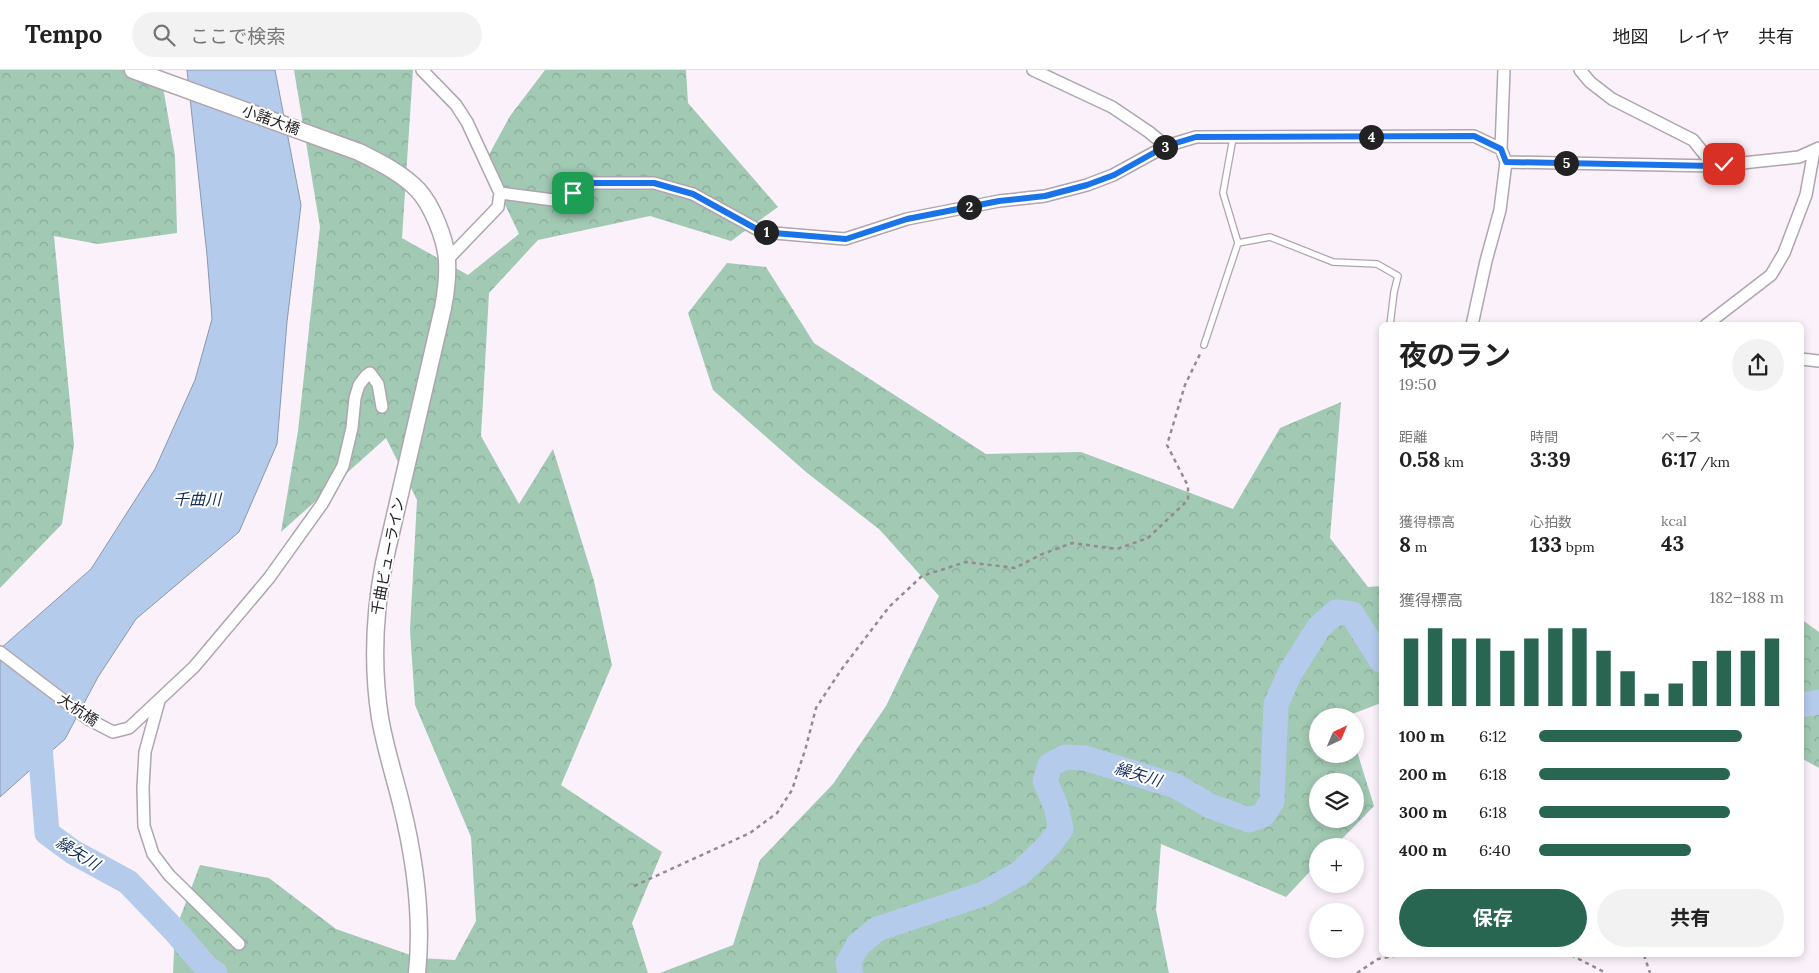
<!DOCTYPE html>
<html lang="ja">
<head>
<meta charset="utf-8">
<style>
	body { margin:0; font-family:Lora,"Noto Sans JP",serif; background:#f2f2f2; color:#222; height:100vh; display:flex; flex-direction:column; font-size:19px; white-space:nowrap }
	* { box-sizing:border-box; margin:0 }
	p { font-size:16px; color:#767676 }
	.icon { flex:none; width:28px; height:28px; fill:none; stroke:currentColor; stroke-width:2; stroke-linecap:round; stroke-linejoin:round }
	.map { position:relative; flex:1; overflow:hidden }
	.details { position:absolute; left:1379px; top:252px; width:425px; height:635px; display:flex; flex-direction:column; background:#fff; border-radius:8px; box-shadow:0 2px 8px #0003 }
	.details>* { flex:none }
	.needle { width:32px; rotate:44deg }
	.controls { position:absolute; left:1309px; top:638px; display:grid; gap:10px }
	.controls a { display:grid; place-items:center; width:55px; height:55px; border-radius:50%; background:#fff; box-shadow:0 2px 8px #0003; font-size:25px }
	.pin { position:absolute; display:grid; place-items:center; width:42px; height:42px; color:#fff; margin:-21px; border-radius:10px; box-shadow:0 2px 8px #0006 }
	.km { position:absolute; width:25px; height:25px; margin:-12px; border-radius:50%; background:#222; color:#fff; font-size:14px; line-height:25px; text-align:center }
	.round { display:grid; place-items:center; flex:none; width:52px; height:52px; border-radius:26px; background:#f2f2f2 }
	.head { display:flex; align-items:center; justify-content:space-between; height:85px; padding:0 20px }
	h1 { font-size:28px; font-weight:700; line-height:38px }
	.metrics { display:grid; grid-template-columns:repeat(3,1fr); gap:8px; height:85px; padding:5px 20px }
	.metrics div { display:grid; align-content:center }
	.metrics b { font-size:21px; font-weight:700 }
	.metrics small { font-size:14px; font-weight:400 }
	.metrics p { font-size:14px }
	.chart { height:140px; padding:10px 20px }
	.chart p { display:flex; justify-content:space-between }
	.chart svg { width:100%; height:90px; margin-top:5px; stroke:#286652; stroke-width:6 }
	.action { display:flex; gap:10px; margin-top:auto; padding:10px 20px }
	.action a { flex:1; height:58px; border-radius:30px; background:#286652; color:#fff; font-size:20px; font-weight:700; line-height:58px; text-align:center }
	.action a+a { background:#f2f2f2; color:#222 }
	ul { padding:0 20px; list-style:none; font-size:16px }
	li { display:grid; grid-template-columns:80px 60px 1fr; align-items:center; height:38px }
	li i { height:12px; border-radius:6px; background:#286652 }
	header { display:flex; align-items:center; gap:30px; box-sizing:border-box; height:70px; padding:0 25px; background:#fff; border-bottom:1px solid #e0e0e0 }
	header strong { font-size:24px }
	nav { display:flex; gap:28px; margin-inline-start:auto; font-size:18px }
	.search { width:350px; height:45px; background:#f2f2f2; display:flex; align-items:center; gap:12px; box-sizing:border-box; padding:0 18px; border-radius:28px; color:#767676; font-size:19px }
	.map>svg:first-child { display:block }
</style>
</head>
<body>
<header>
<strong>Tempo</strong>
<div class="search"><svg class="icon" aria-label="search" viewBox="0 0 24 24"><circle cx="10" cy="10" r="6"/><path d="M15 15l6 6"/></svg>ここで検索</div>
<nav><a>地図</a><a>レイヤ</a><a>共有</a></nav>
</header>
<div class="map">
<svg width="1819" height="903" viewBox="0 0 1819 903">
	<defs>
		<pattern id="forest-crowns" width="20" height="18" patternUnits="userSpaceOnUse" patternTransform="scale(1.25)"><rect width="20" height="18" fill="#a1c9b4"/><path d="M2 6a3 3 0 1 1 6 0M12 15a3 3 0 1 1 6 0" fill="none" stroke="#8aac9a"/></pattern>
	</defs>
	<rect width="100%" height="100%" fill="#fbf1fb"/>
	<path fill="url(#forest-crowns)" fill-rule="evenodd" d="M0,0H160L175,86L177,163L98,174L54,166L74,375L62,454L0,518Z
		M294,0H413L402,168L468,205L519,164L485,92L510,46L545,0H686L688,33L778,137L731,171L650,146L538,170L489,223L481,366L519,434L553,379L594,511L612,595L561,715L662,782L632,853L648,903H173L175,861L200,795L269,808L336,859L419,888L455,890L476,851L471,767L415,635L410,560L417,430L386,368L281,462L298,361L320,157Z
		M727,193L766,197L814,273L986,384L1081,382L1233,439L1280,358L1341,332L1330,468L1368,517L1381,516V633L1347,646H1318V684H1355V675L1374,736L1335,776H1318L1317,794L1286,827L1161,774L1156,840L1169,903H660L733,875L760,790L833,714L886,636L939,526L880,460L806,402L713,320L688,243ZM1355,711V749H1318V711Z
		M1801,549L1819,562V698L1801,688Z"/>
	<path fill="#b5cbec" stroke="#8997af" d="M187,0H275L301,135L287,252L277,374L239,462L136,549L98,607L65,669L0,727V579L91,499L155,399L195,310L212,249L207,185Z"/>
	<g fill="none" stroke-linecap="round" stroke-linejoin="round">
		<path stroke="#b5cbec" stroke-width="25" d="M1801,635L1819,632
			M46,658L40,676L47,763L73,782L128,812L175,861L207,898L215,903
			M851,903L848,893L858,875L877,859L983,824L1020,803L1049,775L1061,759L1056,736L1045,711L1050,695L1065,687L1085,688L1176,716L1210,736L1249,750L1263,745L1272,731L1276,634L1290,603L1319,557L1336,542L1352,544L1381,590"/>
		<defs>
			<path id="lane" d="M1238,173L1270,167L1333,192L1377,194L1398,206L1394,222L1390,255
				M1204,275L1238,173L1223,123L1233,68"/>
			<path id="street" d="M422,0L456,35L467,52L500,123L498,137L447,190
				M1033,0L1112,37L1149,62L1166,76
				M1580,0L1590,12L1612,29L1693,70L1714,96
				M1506,92L1714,96L1799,87L1819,78
				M500,123L553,130L573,123L591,113H654L693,124L762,162L845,169L907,149L999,131L1045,126L1087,115L1113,105L1166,76L1196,67L1474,66L1501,79
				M1472,255L1486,191L1500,140L1506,92L1501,79L1504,0
				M1706,255L1771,205L1784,183L1806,125L1814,81
				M1801,289L1819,291
				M0,582L88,649L113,662L129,658L194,597L269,508L322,434L343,396L352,358L355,328L359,315L366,306L370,303L378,314L382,337
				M159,631L145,682L143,718L144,756L153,784L169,805L239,874"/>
			<path id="secondary" d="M133,0L359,82C379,92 402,103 418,120C432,135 446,170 447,191C448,207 446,222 443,238L384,493C374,545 372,596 380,648C385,677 394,705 401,733C415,789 423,846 417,903"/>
		</defs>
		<use href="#lane" stroke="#afa5ae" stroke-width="8"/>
		<use href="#street" stroke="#afa5ae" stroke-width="14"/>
		<use href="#secondary" stroke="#afa5ae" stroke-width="19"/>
		<path stroke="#928b92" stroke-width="2.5" stroke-dasharray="4 4" stroke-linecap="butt" d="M634,816L750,763L777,743L792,720L806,677L816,638L841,600L889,537L922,506L966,492L1015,498L1040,485L1072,473L1117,479L1148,468L1188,430V416L1167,375L1185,315L1200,284
			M1571,885L1606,903
			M1644,885L1650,903
			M1357,903L1378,889L1399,885"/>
		<use href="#lane" stroke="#fff" stroke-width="5.5"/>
		<use href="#street" stroke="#fff" stroke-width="11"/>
		<use href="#secondary" stroke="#fff" stroke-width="16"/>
	</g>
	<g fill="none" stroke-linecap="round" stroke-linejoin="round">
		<defs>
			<path id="route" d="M573,123L591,113H654L693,124L762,162L846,169L907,149L999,131L1045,126L1087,115L1114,105L1166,76L1196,67L1474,66L1501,79L1506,92L1714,96L1724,94"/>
		</defs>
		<use href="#route" stroke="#fff" stroke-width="10"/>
		<use href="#route" stroke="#1a73e8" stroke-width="6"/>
	</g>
	<g text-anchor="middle" stroke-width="4" stroke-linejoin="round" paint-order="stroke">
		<g font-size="15" fill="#221e22" stroke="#fff">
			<text transform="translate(271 50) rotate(20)" y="5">小諸大橋</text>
			<text transform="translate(388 486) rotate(-79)" y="5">千曲ビューライン</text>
			<text transform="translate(78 640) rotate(34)" y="5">大杭橋</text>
		</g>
		<g font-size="16" font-style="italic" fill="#142e58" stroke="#fff">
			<text x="197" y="435">千曲川</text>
			<text transform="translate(1138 704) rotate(17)" y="6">繰矢川</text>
			<text transform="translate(78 783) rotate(32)" y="6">繰矢川</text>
		</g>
	</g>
</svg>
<div class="controls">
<a><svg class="needle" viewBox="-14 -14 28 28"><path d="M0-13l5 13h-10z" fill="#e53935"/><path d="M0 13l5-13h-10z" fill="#767676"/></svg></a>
<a><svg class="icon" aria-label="layers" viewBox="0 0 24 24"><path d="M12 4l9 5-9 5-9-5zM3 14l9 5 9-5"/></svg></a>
<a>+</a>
<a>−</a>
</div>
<div class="pin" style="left:573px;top:123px;background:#1e9e55"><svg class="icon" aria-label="arrive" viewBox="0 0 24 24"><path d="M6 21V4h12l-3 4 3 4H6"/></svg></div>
<div class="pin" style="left:1724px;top:94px;background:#d93025"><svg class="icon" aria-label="check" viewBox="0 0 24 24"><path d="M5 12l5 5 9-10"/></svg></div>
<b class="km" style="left:766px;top:162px">1</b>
<b class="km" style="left:969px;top:137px">2</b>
<b class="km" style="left:1165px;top:77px">3</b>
<b class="km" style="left:1371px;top:67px">4</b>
<b class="km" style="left:1566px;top:93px">5</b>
<section class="details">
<div class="head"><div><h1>夜のラン</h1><p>19:50</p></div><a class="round"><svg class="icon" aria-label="share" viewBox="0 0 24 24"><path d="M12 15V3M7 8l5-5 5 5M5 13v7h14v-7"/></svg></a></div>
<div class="metrics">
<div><p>距離</p><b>0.58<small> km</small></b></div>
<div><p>時間</p><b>3:39</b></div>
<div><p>ペース</p><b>6:17<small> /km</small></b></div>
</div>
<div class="metrics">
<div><p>獲得標高</p><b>8<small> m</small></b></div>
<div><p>心拍数</p><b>133<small> bpm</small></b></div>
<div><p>kcal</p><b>43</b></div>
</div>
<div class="chart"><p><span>獲得標高</span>182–188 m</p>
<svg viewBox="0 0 160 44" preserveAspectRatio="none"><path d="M5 44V11M15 44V6M25 44V11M35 44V11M45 44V17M55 44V11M65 44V6M75 44V6M85 44V17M95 44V27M105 44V38M115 44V33M125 44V22M135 44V17M145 44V17M155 44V11"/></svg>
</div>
<ul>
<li><b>100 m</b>6:12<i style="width:83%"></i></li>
<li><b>200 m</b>6:18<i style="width:78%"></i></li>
<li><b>300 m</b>6:18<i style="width:78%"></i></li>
<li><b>400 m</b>6:40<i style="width:62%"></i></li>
</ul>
<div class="action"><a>保存</a><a>共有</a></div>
</section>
</div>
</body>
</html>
